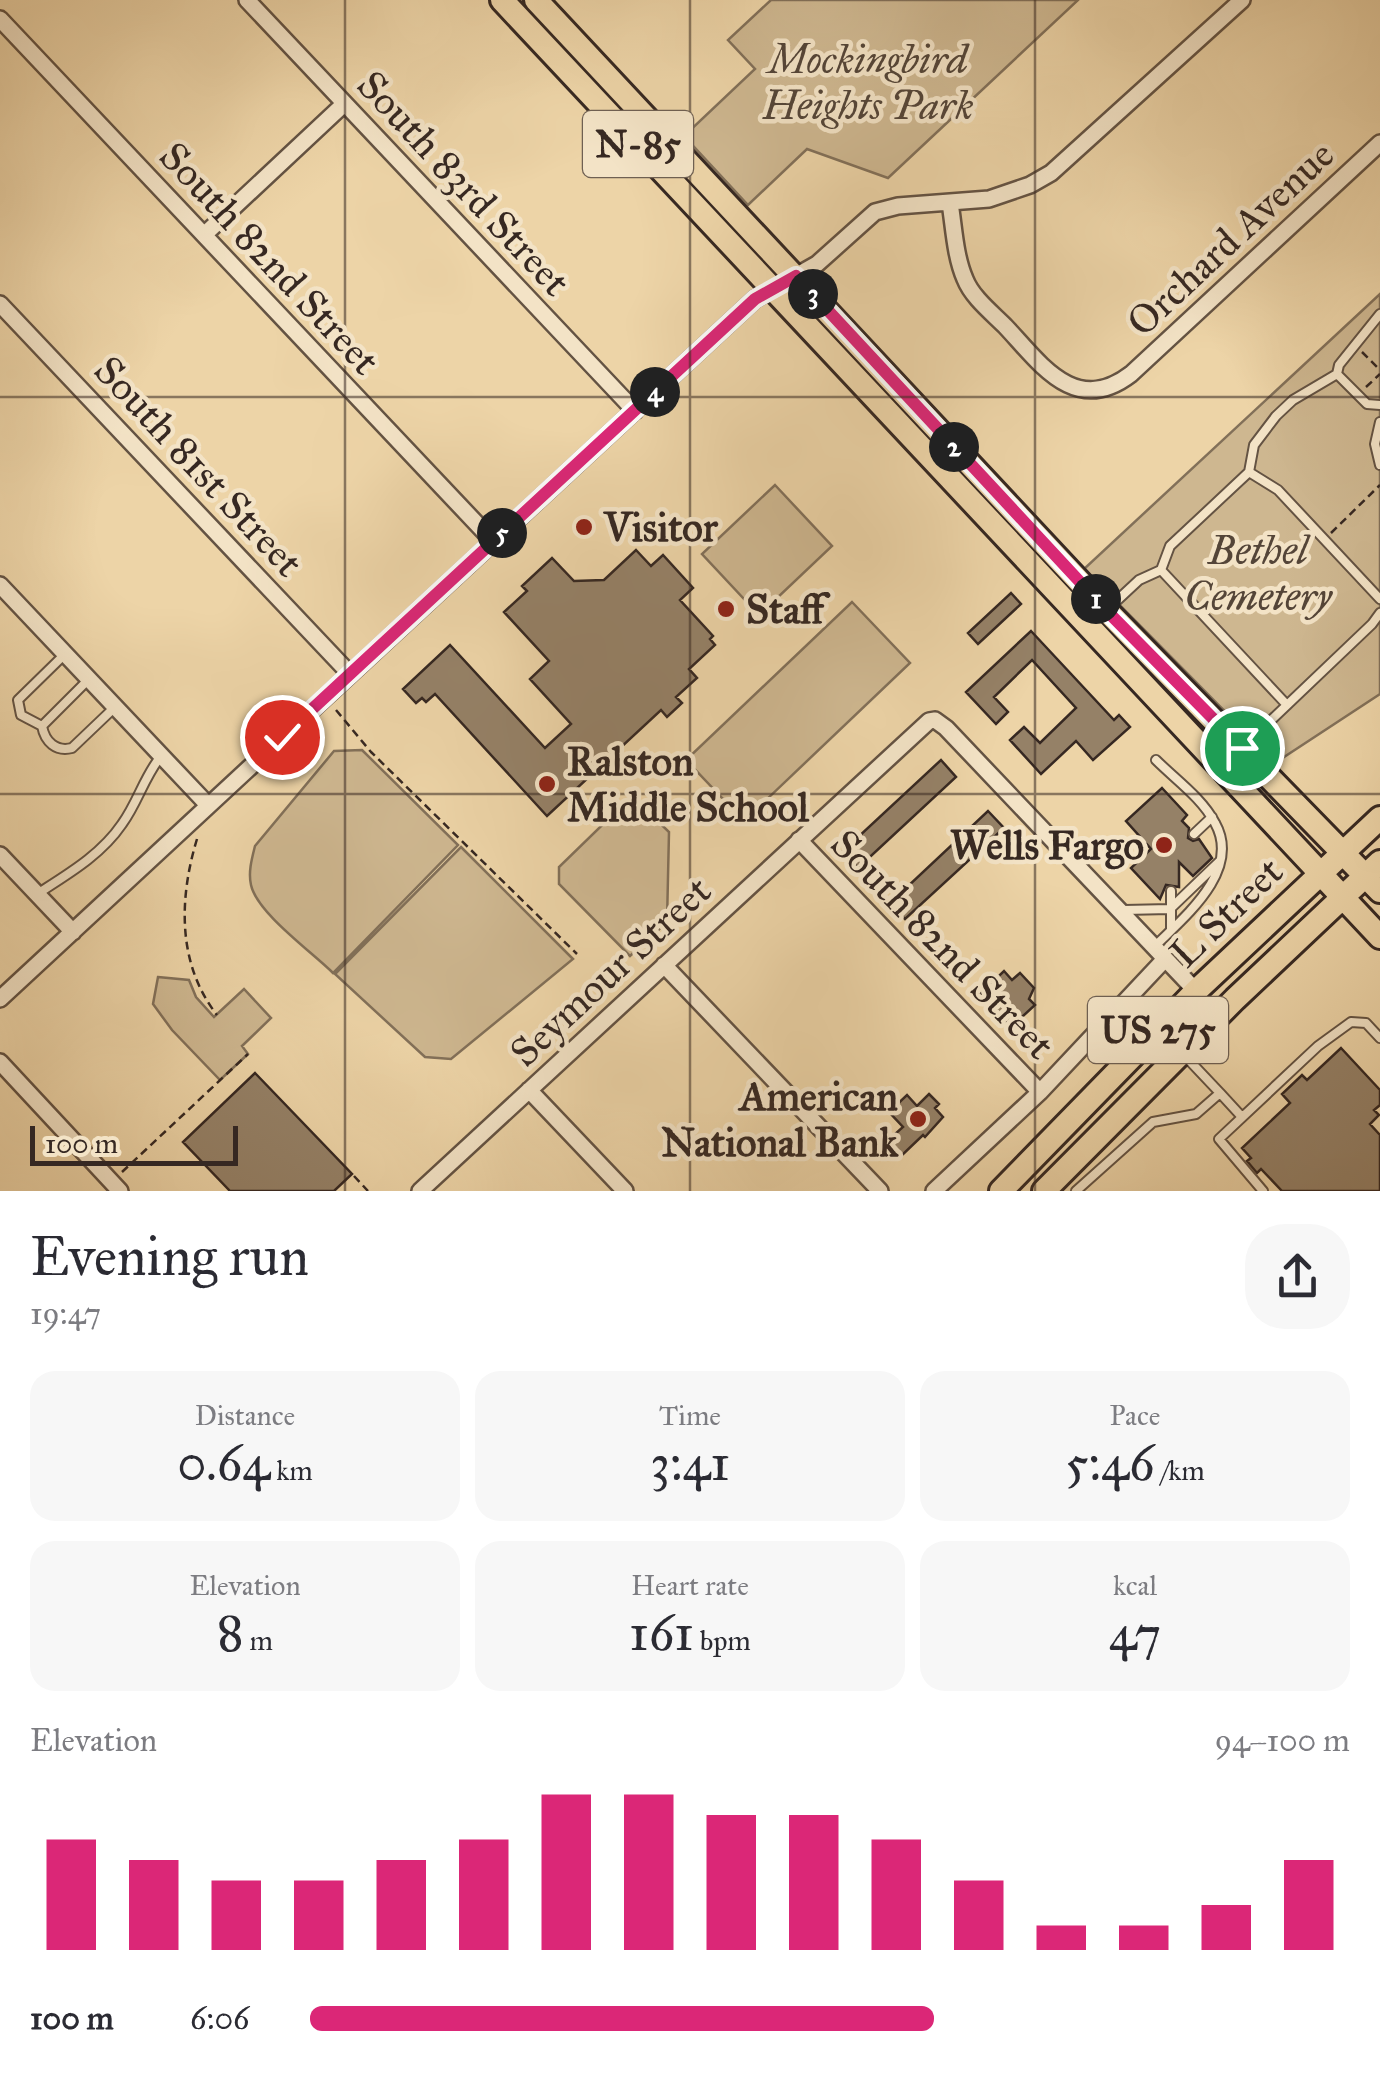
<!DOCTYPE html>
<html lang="en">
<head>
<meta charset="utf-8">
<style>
	body { margin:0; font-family:"IM FELL Great Primer",serif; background:#f7f7f7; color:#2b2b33; height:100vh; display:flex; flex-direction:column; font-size:38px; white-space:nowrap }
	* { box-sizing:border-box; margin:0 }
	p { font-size:32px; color:#7c7c81 }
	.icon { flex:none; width:55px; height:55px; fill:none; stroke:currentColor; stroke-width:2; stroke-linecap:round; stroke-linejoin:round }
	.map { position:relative; height:1191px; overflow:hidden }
	.sheet { display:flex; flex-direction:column; background:#fff; flex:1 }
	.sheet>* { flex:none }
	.scale { position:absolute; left:30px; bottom:25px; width:208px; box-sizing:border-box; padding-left:10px; border:5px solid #362822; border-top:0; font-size:28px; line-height:35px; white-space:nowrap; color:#362822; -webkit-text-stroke:8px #f3e3c6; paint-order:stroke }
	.pin { position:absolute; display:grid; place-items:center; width:85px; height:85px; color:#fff; margin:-42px; border:5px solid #fff; border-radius:50%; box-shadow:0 2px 10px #0007 }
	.km { position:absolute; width:50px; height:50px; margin:-25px; border-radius:50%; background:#222; color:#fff; font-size:28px; line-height:50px; text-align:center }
	.round { display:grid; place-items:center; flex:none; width:105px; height:105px; border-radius:40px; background:#f7f7f7 }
	.summary { display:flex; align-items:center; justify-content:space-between; height:170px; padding:0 30px }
	h1 { font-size:55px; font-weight:600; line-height:75px }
	.stats { display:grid; grid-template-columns:repeat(3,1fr); gap:15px; height:170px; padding:10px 30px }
	.stats div { display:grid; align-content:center; border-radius:25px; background:#f7f7f7; text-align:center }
	.stats b { font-size:50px; font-weight:600 }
	.stats small { font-size:28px; font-weight:400 }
	.stats p { font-size:28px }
	.chart { height:280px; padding:20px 30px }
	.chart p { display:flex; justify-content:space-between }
	.chart svg { width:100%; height:180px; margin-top:10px; stroke:#db2777; stroke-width:6 }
	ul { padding:0 30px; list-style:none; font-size:32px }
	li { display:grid; grid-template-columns:160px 120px 1fr; align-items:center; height:75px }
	li i { height:25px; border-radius:12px; background:#db2777 }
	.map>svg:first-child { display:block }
</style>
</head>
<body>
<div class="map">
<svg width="1380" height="1191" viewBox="0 0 1380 1191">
	<rect width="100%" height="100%" fill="#edd4a7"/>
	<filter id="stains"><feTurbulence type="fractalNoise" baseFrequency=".002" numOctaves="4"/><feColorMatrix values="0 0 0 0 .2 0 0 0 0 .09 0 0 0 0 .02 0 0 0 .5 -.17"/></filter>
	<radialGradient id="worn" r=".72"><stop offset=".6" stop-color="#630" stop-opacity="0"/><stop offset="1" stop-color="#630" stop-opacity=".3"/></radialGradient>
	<path fill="#ceb790" stroke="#827059" stroke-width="2.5" d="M771,0H1078L888,178L807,149L748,205L684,136L755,69L728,40Z
		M1380,294V694L1281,759H1272L1084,569Z
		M775,485L832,546L759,615L702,554Z
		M852,602L910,663L744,821L686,760Z
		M362,750L458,845L333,973C312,952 257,913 251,885C248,872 252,858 255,846L334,751Z
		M632,796L669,832L667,922L630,956L559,884V867Z
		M461,847L573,959L451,1059L425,1057L335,974Z
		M158,977L189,980L196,997L214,1017L244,989L271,1018L242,1046L248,1054L220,1080L172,1030L153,1004Z"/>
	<path fill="#958167" stroke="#362822" stroke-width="2.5" d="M636,550L651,566L663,555L693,588L680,600L713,636L710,639L715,645L689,669L697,678L676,697L682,703L667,717L661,710L547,816L435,694L426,702L422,698L416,703L403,689L450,645L545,748L571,724L530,679L549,661L504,612L527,591L522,586L552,558L574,581L604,580Z
		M1011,593L1021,604L978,644L968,633Z
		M1031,631L1114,720L1119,715L1130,727L1093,760L1076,741L1041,774L1010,740L1024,727L1040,743L1076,708L1032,660L994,697L1008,712L996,724L966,692Z
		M941,760L956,777L858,868L842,852Z
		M1162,788L1187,815L1182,821L1189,828L1188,838L1193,841L1199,839L1212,858L1193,876L1179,862V887L1166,885L1160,899L1131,868L1151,849L1126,821Z
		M988,811L1004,828L905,919L890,903Z
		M1004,971L1012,980L1020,973L1034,988L1029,999L1035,1005L1011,1027L980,994Z
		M1341,1048L1380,1090V1105L1374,1110L1379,1115L1370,1124L1380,1135V1191H1282L1261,1169L1257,1173L1247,1161L1251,1158L1242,1148L1290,1103L1282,1094L1302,1075L1307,1080Z
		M255,1073L352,1174L334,1191H230L183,1142Z
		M929,1094L939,1104L935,1108L943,1117L925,1137L923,1135L898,1159L884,1144L903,1127L889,1112L907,1095L917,1106Z"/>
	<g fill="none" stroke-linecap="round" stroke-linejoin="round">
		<defs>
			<path id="service" d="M1337,374L1367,404L1380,405
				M1380,422L1375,444L1380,465
				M1249,472L1278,490L1380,599
				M1110,607L1139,580L1161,570
				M89,679L42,726C45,742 56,752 72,748L115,707
				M1287,705L1161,570L1170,546L1249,472L1254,445L1276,416L1293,400L1337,374L1339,365L1380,314
				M42,726L21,715L18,700L65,654
				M1244,746L1372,624L1380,613
				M1194,834L1212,817
				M1171,891V930
				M37,894C68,874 101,855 122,824C138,802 144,777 161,756
				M1124,910L1170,909L1220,861
				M1154,947C1184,917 1242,871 1215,823C1202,798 1176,780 1156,760
				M1220,1093L1242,1117
				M1076,1191L1153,1122L1196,1114L1220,1093L1185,1056
				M1263,1191L1219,1139L1318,1046L1351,1022L1366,1023L1380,1038"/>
			<path id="minor" d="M247,0L635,411
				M0,19L493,541
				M950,203C954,228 955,256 965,279C972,297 991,312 1005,326C1040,363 1075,417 1131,374L1380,143
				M204,235L344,104
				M0,304L350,674
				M0,585L208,805
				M799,840L1040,1092
				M0,855L73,932
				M664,965L880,1191
				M0,999L755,299L817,264L875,212L898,206L989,199L1030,185L1051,173L1242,0
				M0,1062L120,1191
				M529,1090L625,1191
				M420,1191L929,721L935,720L946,728L1196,991
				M934,1191L1040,1092L1165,959"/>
			<path id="primary" d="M502,0L1380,937
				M536,0L1106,610L1380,891
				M1001,1191L1196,991L1380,818
				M1044,1191L1235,999L1380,862"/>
		</defs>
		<use href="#service" stroke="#645343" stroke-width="12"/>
		<use href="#minor" stroke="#645343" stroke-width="20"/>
		<use href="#primary" stroke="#362822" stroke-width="28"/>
		<path stroke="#362822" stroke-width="2.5" stroke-dasharray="8 5" stroke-linecap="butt" d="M1362,352L1380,370
			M1366,387L1380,374
			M1331,533L1380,485
			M336,710L371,752L577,954
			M197,839C179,898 177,964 217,1015
			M122,1172L248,1054
			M354,1176L368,1191"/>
		<use href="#service" stroke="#f3e3c6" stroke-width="8"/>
		<use href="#minor" stroke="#f3e3c6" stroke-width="15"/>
		<use href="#primary" stroke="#edd4a7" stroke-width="22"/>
	</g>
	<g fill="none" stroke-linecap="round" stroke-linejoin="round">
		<defs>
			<path id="route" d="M282,737L755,299L796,276L1106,610L1242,748"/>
		</defs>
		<use href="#route" stroke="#fff" stroke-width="20"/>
		<use href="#route" stroke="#db2777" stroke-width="12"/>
	</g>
	<path fill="none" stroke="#362822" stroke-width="2.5" stroke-opacity="0.55" d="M345,0V1191M690,0V1191M1035,0V1191M0,397H1380M0,794H1380"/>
	<g fill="#8f2418" stroke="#f3e3c6" stroke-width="4">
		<circle cx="584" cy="527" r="10"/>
		<circle cx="726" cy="609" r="10"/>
		<circle cx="547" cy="784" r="10"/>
		<circle cx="1164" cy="845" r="10"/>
		<circle cx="918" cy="1119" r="10"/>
	</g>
	<g text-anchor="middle" stroke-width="9" stroke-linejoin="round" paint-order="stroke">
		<g fill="#f3e3c6" stroke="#6f6053" stroke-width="2.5">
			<rect x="583" y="111" width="110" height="66" rx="8"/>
			<rect x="1088" y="997" width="140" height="66" rx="8"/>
		</g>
		<g font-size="38" font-weight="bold" fill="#362822">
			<text x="638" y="157">N-85</text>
			<text x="1158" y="1043">US 275</text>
		</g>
		<g font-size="40" font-style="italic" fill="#544538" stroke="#f3e3c6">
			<text x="868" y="73">Mockingbird<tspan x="868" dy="46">Heights Park</tspan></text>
			<text x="1258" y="564">Bethel<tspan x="1258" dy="46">Cemetery</tspan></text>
		</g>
		<g font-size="40" fill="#362822" stroke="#f3e3c6">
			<text transform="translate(464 183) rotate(47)" y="14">South 83rd Street</text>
			<text transform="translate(1230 238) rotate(-43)" y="14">Orchard Avenue</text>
			<text transform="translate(270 258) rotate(47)" y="14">South 82nd Street</text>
			<text transform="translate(199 466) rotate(47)" y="14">South 81st Street</text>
			<text transform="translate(1226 912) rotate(-44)" y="14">L Street</text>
			<text transform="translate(943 944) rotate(46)" y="14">South 82nd Street</text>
			<text transform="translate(610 971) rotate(-43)" y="14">Seymour Street</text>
		</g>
		<g font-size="40" font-weight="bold" fill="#362822" stroke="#f3e3c6" text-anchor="start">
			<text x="604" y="541">Visitor</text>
			<text x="746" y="623">Staff</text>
			<text x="567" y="775">Ralston<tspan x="567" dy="46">Middle School</tspan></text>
			<text x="1144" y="859" text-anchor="end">Wells Fargo</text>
			<text x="898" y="1110" text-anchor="end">American<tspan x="898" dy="46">National Bank</tspan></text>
		</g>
	</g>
	<rect width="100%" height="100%" filter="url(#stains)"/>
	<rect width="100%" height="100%" fill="url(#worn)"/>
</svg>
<div class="scale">100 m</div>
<div class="pin" style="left:1242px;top:748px;background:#1e9e55"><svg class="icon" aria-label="arrive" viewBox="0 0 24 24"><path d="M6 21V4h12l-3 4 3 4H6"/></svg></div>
<div class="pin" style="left:282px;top:737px;background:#d93025"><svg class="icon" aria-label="check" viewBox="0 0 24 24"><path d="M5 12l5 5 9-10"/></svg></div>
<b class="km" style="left:1096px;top:599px">1</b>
<b class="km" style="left:954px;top:447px">2</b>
<b class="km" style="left:813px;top:294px">3</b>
<b class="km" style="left:655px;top:392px">4</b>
<b class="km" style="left:502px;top:533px">5</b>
</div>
<section class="sheet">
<div class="summary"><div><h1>Evening run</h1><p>19:47</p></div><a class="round"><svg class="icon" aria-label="share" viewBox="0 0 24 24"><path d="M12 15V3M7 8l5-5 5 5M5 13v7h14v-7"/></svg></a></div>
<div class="stats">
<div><p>Distance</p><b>0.64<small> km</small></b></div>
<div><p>Time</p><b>3:41</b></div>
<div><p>Pace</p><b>5:46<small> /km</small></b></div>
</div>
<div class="stats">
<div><p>Elevation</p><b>8<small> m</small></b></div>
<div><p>Heart rate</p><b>161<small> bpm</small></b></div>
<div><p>kcal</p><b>47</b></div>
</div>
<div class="chart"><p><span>Elevation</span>94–100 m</p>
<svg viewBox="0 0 160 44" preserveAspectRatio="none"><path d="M5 44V17M15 44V22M25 44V27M35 44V27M45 44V22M55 44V17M65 44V6M75 44V6M85 44V11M95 44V11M105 44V17M115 44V27M125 44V38M135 44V38M145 44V33M155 44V22"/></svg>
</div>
<ul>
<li><b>100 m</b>6:06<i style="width:60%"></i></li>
</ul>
</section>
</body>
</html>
